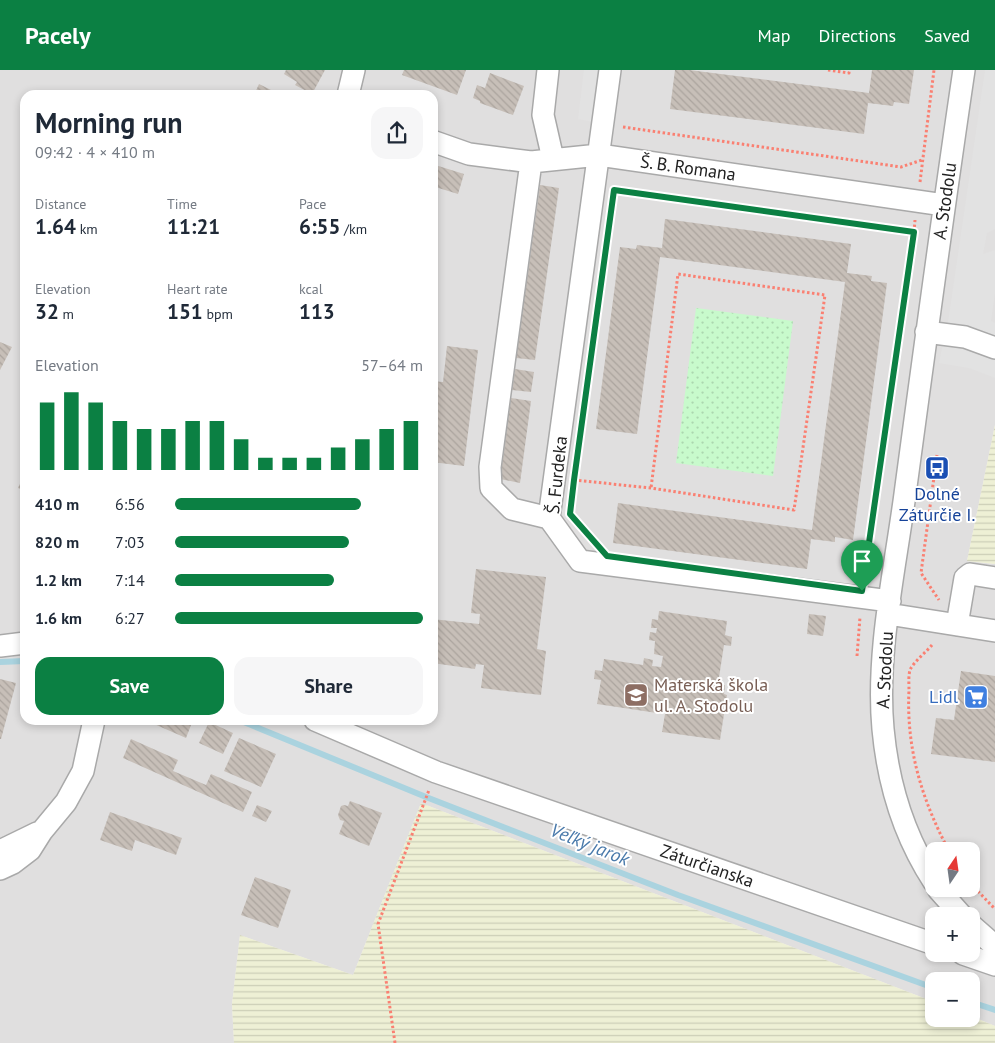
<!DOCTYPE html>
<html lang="en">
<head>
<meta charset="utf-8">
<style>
	body { margin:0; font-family:"PT Sans",sans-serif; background:#f6f6f7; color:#1f2937; height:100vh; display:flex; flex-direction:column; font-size:19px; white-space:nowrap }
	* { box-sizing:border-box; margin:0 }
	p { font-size:16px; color:#747a83 }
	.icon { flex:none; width:28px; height:28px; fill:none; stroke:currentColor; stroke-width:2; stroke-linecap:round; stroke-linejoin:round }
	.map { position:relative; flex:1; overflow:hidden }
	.drawer { position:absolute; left:20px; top:20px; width:418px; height:635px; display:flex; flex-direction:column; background:#fff; border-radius:15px; box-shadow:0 2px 8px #0003 }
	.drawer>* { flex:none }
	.needle { width:32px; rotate:13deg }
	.fabs { position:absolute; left:925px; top:772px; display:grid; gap:10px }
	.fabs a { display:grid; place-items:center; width:55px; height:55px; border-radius:10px; background:#fff; box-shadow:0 2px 8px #0003; font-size:25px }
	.pin { position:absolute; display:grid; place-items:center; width:42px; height:42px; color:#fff; margin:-51px -21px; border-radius:50% 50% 50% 0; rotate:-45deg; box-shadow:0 0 5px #0007 }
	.pin .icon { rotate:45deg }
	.round { display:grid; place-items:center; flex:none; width:52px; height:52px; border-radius:15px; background:#f6f6f7 }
	.overview { display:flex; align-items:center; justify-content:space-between; height:85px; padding:0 15px }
	h1 { font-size:28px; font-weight:700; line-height:38px }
	.stats { display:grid; grid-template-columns:repeat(3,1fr); gap:8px; height:85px; padding:5px 15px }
	.stats div { display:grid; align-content:center }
	.stats b { font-size:21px; font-weight:700 }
	.stats small { font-size:14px; font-weight:400 }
	.stats p { font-size:14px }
	.chart { height:140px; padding:10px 15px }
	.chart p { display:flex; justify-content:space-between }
	.chart svg { width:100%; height:90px; margin-top:5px; stroke:#0b8043; stroke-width:6 }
	.primary-button { display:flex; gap:10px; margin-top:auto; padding:10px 15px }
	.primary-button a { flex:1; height:58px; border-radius:15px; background:#0b8043; color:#fff; font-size:20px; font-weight:700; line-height:58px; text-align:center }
	.primary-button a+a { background:#f6f6f7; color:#1f2937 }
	ul { padding:0 15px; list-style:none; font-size:16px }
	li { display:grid; grid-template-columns:80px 60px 1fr; align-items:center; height:38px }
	li i { height:12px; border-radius:6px; background:#0b8043 }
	header { display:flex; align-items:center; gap:30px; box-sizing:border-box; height:70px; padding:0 25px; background:#0b8043; color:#fff }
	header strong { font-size:24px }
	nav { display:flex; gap:28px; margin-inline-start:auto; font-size:18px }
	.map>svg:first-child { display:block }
</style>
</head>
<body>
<header>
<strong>Pacely</strong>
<nav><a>Map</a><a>Directions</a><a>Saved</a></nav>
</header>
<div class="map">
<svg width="995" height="973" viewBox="0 0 995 973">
	<defs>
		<pattern id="farmland-rules" width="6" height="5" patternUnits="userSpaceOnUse" patternTransform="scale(1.25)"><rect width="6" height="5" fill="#eef0d5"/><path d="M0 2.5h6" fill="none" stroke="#ccceb7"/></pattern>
		<pattern id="park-dots" width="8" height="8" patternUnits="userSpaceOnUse" patternTransform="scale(1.25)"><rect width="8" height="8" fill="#c8facc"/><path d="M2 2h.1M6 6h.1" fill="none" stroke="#acd6af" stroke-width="1.8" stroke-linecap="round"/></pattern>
		<pattern id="building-back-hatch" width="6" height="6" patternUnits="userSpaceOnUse" patternTransform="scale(1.25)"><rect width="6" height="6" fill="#c7bfb8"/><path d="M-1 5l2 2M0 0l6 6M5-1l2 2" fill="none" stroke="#aba49e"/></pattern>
	</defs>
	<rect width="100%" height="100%" fill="#f2efe9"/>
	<path fill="#e0dfdf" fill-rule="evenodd" d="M0,0H995V355L967,491L995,494V956L971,946V911H934V932L421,733L353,905L240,865L232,934L234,973H0ZM25,25H432V650H25ZM934,781H971V819H934ZM934,846H971V884H934Z"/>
	<path fill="url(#farmland-rules)" d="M995,355V494L967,491Z
		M421,733L934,932V949H971V946L995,956V973H234L232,934L240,865L353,905Z"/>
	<path fill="url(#park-dots)" d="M696,238L793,251L773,406L676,393Z"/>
	<path fill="#e2e2e2" d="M584,0H600L594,52L578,49Z
		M985,0H995V159L987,163L983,184L995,180V223L991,251L995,253V308L969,298L939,293L949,246Z"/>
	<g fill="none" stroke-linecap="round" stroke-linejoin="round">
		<path stroke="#aad3df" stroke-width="6" d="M0,592L25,591
			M239,650L426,727L678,825L934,918
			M971,932L995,940"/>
	</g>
	<path fill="url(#building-back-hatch)" d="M286,0H325L312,24L295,15L297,12L284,4Z
		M404,0H466L457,25L402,5Z
		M675,0H689L869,23L872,0H914L909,34L894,32L893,36L868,33L864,64L670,39Z
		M490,3L524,16L513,45L480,33V31L473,28L477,15L485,18Z
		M259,14L281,25H254Z
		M432,94L464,104L458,124L432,116Z
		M540,115L559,118L535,290L516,288Z
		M665,149L851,174L847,203L872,206L871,211L887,213L853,470L835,467V472L811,469L807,499L613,473L618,433L812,460L845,212L660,187L637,364L596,359L620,177L636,179L637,175L662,178Z
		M0,272L12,277L0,300Z
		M447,276L478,280L464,396L432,392V311L443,312Z
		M515,299L534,302L531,322L512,320Z
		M511,328L531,331L520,413L500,409Z
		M23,407H25V421L18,418Z
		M476,499L546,507L537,579L546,581L541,625L481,618L484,595L476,594L475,599L432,593V549L479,554L480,544L471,543Z
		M659,541L727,551L725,565L732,567L731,576L724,575L718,614L725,615L724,624L727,625L720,670L662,662L666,638L657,637V643L597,634L601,610L594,609L595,600L602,601L604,589L643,595L644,588L653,590L652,596L661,597L663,586L654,584L655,571L649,570L650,562L656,563L657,558H651L652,549L658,550Z
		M809,544L826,546L823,566L807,564Z
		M961,601L995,606V692L931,684L936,648L954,650Z
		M0,609L16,613L1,669H0Z
		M145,650H193L186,668Z
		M209,652L233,663L223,684L199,673Z
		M239,668L276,684L261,717L224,701Z
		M131,669L178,690L173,701L206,715L211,704L252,722L243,742L123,688Z
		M350,731L382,743L369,776L339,764L344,751L340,750L338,745L341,736L344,735L348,736Z
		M257,735L272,741L266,752L252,746Z
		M110,742L182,768L176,785L135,770L132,781L100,770Z
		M255,807L291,820L278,858L241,845Z"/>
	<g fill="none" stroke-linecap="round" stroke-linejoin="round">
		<defs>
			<path id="minor" d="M548,0L543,45L553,89
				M610,0L549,448L580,491L890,531
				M348,25L354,0
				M432,71L469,84L531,92L599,85L944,135
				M531,92L490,397L491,418L512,439L549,448
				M926,262L965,267L995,278
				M888,544L995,561
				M957,555L965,508L970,504L995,508
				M0,576L25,573
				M315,650L436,702L934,874
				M0,781L37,763
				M0,799L13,793L30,780L42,761L66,732L83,701L94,650
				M934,812C904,766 888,713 883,659C876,583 895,500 905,424C924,283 943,141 964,0
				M938,819L962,846
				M971,855L995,876
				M963,884L995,895"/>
		</defs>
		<use href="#minor" stroke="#a9a9a9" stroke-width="24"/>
		<path stroke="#fa8072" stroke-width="3" stroke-dasharray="2.5 2.5" stroke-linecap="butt" d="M828,0L849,3V0
			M623,57L901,97L922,90
			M920,112L934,0
			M615,120L914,162L864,506
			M914,162L915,150
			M937,385L921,503L939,530
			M574,410L651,418L794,440L825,225L678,204L651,418
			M932,575C926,582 916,590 911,598C908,603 909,614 909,620C906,679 922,730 949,781
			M857,586L860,547
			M971,814L995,839
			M395,973L378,854L429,720"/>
		<use href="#minor" stroke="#fff" stroke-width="21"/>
	</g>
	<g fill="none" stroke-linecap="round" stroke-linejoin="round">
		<defs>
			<path id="route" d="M614,120L914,162L862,521L607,486L570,444L574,410Z"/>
		</defs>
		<use href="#route" stroke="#fff" stroke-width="10"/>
		<use href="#route" stroke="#0b8043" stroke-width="6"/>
	</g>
	<defs>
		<symbol id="bus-square" viewBox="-11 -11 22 22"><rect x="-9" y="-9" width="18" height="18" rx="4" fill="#1a4fb4" stroke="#fff"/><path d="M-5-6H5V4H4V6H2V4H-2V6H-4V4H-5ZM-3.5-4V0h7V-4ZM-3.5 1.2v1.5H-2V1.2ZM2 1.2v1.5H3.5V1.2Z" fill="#fff"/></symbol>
		<symbol id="school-square" viewBox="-11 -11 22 22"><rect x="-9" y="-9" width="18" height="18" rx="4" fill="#8d6e63" stroke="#fff"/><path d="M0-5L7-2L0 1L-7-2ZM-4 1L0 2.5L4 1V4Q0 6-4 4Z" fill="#fff"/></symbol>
		<symbol id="supermarket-square" viewBox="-11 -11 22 22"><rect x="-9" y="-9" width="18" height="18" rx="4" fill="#3f7fe0" stroke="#fff"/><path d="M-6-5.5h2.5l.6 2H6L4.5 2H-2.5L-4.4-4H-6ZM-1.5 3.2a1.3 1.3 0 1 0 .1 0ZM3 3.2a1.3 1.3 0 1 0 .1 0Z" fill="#fff"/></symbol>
	</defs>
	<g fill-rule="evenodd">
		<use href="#bus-square" x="923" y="384" width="28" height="28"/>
		<use href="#school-square" x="622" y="611" width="28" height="28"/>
		<use href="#supermarket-square" x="962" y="613" width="28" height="28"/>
	</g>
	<g text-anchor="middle" stroke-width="4" stroke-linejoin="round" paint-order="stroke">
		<g font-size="18" fill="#222" stroke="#fff">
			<text transform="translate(688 98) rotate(8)" y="6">Š. B. Romana</text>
			<text transform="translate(945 131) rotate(-82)" y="6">A. Stodolu</text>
			<text transform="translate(557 405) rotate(-84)" y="6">Š. Furdeka</text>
			<text transform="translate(885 600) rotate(-87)" y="6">A. Stodolu</text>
			<text transform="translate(707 796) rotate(19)" y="6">Záturčianska</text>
		</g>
		<g font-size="18" fill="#164399" stroke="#fff">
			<text x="937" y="430">Dolné<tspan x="937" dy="21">Záturčie I.</tspan></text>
		</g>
		<g font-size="18" fill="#785e54" stroke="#fff" text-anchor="start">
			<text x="654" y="621">Materská škola<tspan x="654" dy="21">ul. A. Stodolu</tspan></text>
		</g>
		<g font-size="18" fill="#366cbe" stroke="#fff" text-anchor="end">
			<text x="958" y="633">Lidl</text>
		</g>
		<g font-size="19" font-style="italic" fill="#4a7aab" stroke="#fff">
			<text transform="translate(590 774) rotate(22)" y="7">Veľký jarok</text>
		</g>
	</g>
</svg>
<div class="fabs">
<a><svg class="needle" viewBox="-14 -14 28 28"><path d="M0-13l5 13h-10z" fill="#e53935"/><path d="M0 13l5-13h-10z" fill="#747a83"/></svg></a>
<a>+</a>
<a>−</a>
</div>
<div class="pin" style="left:862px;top:521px;background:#1e9e55"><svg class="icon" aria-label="arrive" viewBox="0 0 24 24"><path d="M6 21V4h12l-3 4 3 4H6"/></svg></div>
<section class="drawer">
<div class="overview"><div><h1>Morning run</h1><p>09:42 · 4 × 410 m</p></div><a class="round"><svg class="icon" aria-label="share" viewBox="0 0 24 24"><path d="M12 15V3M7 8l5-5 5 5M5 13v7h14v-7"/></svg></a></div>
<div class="stats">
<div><p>Distance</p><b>1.64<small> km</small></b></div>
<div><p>Time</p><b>11:21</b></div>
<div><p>Pace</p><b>6:55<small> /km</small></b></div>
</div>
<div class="stats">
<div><p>Elevation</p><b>32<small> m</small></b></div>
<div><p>Heart rate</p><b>151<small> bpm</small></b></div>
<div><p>kcal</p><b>113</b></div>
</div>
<div class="chart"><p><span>Elevation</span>57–64 m</p>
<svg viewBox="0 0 160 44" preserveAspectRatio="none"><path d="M5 44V11M15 44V6M25 44V11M35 44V20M45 44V24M55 44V24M65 44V20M75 44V20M85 44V29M95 44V38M105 44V38M115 44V38M125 44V33M135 44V29M145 44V24M155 44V20"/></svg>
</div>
<ul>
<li><b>410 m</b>6:56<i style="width:75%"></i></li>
<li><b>820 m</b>7:03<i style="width:70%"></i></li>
<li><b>1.2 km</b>7:14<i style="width:64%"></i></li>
<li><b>1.6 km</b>6:27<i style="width:100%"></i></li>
</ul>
<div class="primary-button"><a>Save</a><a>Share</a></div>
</section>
</div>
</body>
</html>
